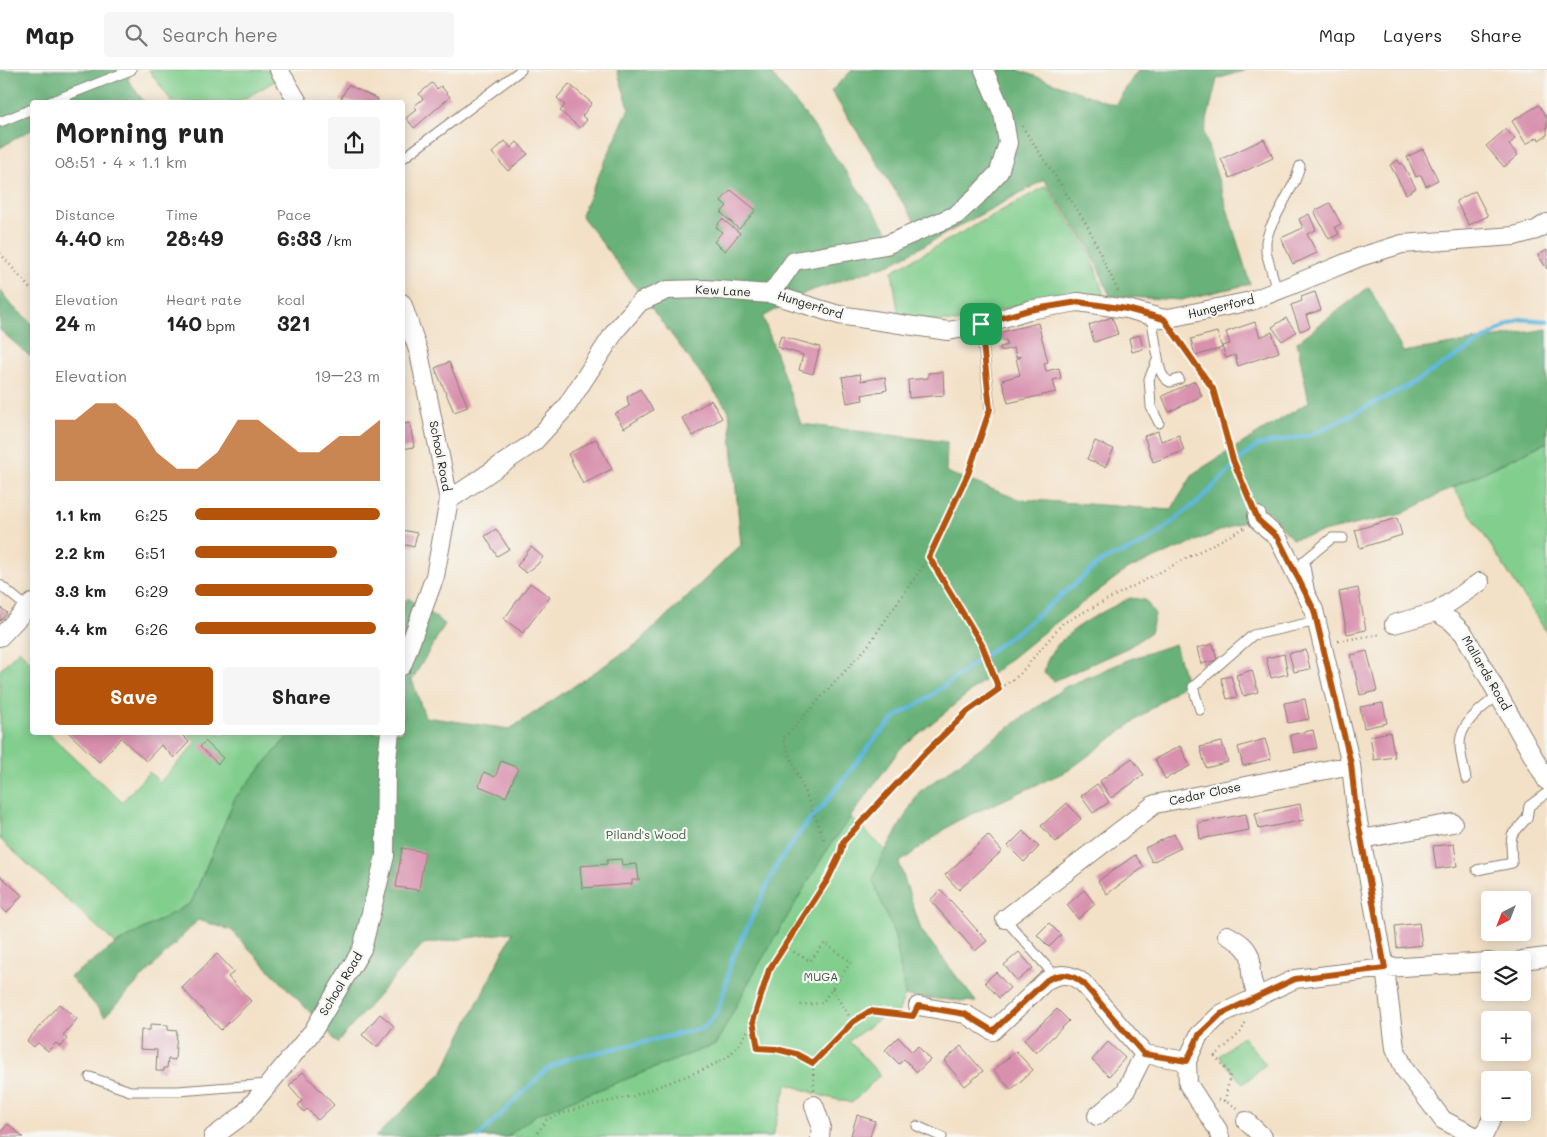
<!DOCTYPE html>
<html lang="en">
<head>
<meta charset="utf-8">
<style>
	body { margin:0; font-family:Mali,sans-serif; background:#f6f6f6; color:#222; height:100vh; display:flex; flex-direction:column; font-size:19px; white-space:nowrap }
	* { box-sizing:border-box; margin:0 }
	p { font-size:16px; color:#767676 }
	.icon { flex:none; width:28px; height:28px; fill:none; stroke:currentColor; stroke-width:2; stroke-linecap:round; stroke-linejoin:round }
	.map { position:relative; flex:1; overflow:hidden }
	.sheet { position:absolute; left:30px; top:30px; width:375px; height:635px; display:flex; flex-direction:column; background:#fff; border-radius:5px; box-shadow:0 2px 12px #0003 }
	.sheet>* { flex:none }
	.needle { width:32px; rotate:222deg }
	.buttons { position:absolute; left:1481px; top:821px; display:grid; gap:10px }
	.buttons a { display:grid; place-items:center; width:50px; height:50px; border-radius:5px; background:#fff; box-shadow:0 2px 12px #0003; font-size:25px }
	.pin { position:absolute; display:grid; place-items:center; width:42px; height:42px; color:#fff; margin:-21px; border-radius:10px; box-shadow:0 2px 8px #0006 }
	.round { display:grid; place-items:center; flex:none; width:52px; height:52px; border-radius:5px; background:#f6f6f6 }
	.summary { display:flex; align-items:center; justify-content:space-between; height:85px; padding:0 25px }
	h1 { font-size:28px; font-weight:700; line-height:38px }
	.stats { display:grid; grid-template-columns:repeat(3,1fr); gap:8px; height:85px; padding:5px 25px }
	.stats div { display:grid; align-content:center }
	.stats b { font-size:21px; font-weight:700 }
	.stats small { font-size:14px; font-weight:400 }
	.stats p { font-size:14px }
	.chart { height:140px; padding:10px 25px }
	.chart p { display:flex; justify-content:space-between }
	.chart svg { width:100%; height:90px; margin-top:5px; fill:#b45309; opacity:.7 }
	.action { display:flex; gap:10px; margin-top:auto; padding:10px 25px }
	.action a { flex:1; height:58px; border-radius:5px; background:#b45309; color:#fff; font-size:20px; font-weight:700; line-height:58px; text-align:center }
	.action a+a { background:#f6f6f6; color:#222 }
	ul { padding:0 25px; list-style:none; font-size:16px }
	li { display:grid; grid-template-columns:80px 60px 1fr; align-items:center; height:38px }
	li i { height:12px; border-radius:6px; background:#b45309 }
	header { display:flex; align-items:center; gap:30px; box-sizing:border-box; height:70px; padding:0 25px; background:#fff; border-bottom:1px solid #e0e0e0 }
	header strong { font-size:24px }
	nav { display:flex; gap:28px; margin-inline-start:auto; font-size:18px }
	.search { width:350px; height:45px; background:#f6f6f6; display:flex; align-items:center; gap:12px; box-sizing:border-box; padding:0 18px; border-radius:5px; color:#767676; font-size:19px }
	.map>svg:first-child { display:block }
</style>
</head>
<body>
<header>
<strong>Map</strong>
<div class="search"><svg class="icon" aria-label="search" viewBox="0 0 24 24"><circle cx="10" cy="10" r="6"/><path d="M15 15l6 6"/></svg>Search here</div>
<nav><a>Map</a><a>Layers</a><a>Share</a></nav>
</header>
<div class="map">
<svg width="1547" height="1067" viewBox="0 0 1547 1067">
	<rect width="100%" height="100%" fill="#f6f6f2"/>
	<filter id="ink" filterUnits="userSpaceOnUse"><feTurbulence type="fractalNoise" baseFrequency=".02" numOctaves="2"/><feDisplacementMap in="SourceGraphic" scale="10" xChannelSelector="R" yChannelSelector="G"/><feConvolveMatrix kernelMatrix="1 2 1 2 8 2 1 2 1" color-interpolation-filters="sRGB"/></filter>
	<filter id="wash" filterUnits="userSpaceOnUse"><feTurbulence type="fractalNoise" baseFrequency=".0096" numOctaves="4" result="noise"/><feDisplacementMap in="SourceGraphic" scale="20" xChannelSelector="R" yChannelSelector="G"/><feGaussianBlur stdDeviation="1.12" result="paint"/><feColorMatrix in="noise" values="0 0 0 0 0 0 0 0 0 0 0 0 0 0 0 0 0 1.4 0 .05"/><feComposite in="paint" operator="in"/></filter>
	<g filter="url(#wash)">
		<rect width="100%" height="100%" fill="#f3e1c7"/>
		<path fill="#81ce8d" stroke="#4e7554" d="M149,0H275L280,8L239,32H172Z
			M1046,116L1091,185L1104,226H1054L956,252L899,247L892,201Z
			M1547,372V563L1453,417Z
			M19,580L32,593V662L48,663L122,732L149,702L160,712L196,673L189,666L188,663H220L224,665L226,662L291,663L235,728L191,833L116,874L0,769V600Z
			M833,730L899,793L921,860L976,932L905,926L896,947L885,945L849,971L880,1005L852,1033L826,1027L787,1014L772,1067H478Z
			M1242,966L1266,994L1243,1014L1219,986Z"/>
		<path fill="#68b178" stroke="#42664a" d="M0,0H133L128,10L144,32H32V60L23,64L0,78Z
			M617,0H768L807,47L892,167L918,156L831,21L852,0H1018L1115,35L1138,0H1246L1217,9L1204,63L1250,214L1181,230L1110,226L1091,181L1044,110L890,194L807,222L763,247L801,354L947,372L946,402L1018,429L1171,440L1194,403L1309,332L1297,272L1369,217L1403,282L1547,259V372L1453,417L1402,444L1292,469L1268,441L1126,500L1045,561L900,679L828,778L751,908L716,974L537,1044L507,1067H375L442,1003L513,862L423,874L337,973L328,961L231,860L198,850L105,946L70,907L116,874L191,833L235,728L291,663L402,662V534L408,528L445,554L412,610L425,647L510,659L638,573L741,475L729,341L581,145L629,38Z
			M0,219L10,234L32,253V288L0,260Z
			M1130,528L1145,530L1155,544L1151,562L1129,577L1054,611L1044,603C1048,566 1101,543 1130,528Z
			M1175,574L1186,613L1069,700L955,752L899,793L921,860L976,932L905,926L895,866L873,811L880,790L919,722L1065,617L1130,589Z"/>
		<g fill="none" stroke-linecap="round" stroke-linejoin="round">
			<path stroke="#5fb8dc" stroke-width="4.5" d="M478,1067L546,1000L566,989L641,973L703,958L717,943L725,919L731,891L778,793L806,754L822,737L877,666L898,645L924,631L1027,554L1103,490L1128,481L1148,471L1201,429L1243,387L1256,376L1273,372L1311,365L1406,317L1506,256L1520,249L1547,251"/>
		</g>
		<g id="blocks">
			<path fill="#d890ad" d="M432,13L437,19L441,16L450,27L414,58L406,48L417,39L414,36L423,29L419,24Z
				M569,14L592,33L582,46L587,50L580,58L560,41L565,35L557,28Z
				M348,15L378,29L377,32L340,31Z
				M1539,35L1547,48V65L1539,70L1538,67L1526,74L1512,51Z
				M1506,59L1515,69L1509,75L1518,85L1504,97L1486,76Z
				M1264,69L1273,88L1230,108L1221,89Z
				M505,71L511,78L517,72L528,84L508,101L492,83Z
				M1423,79L1438,110L1426,116L1421,105L1416,107L1407,87Z
				M1398,90L1400,94L1402,93L1416,118L1406,124L1390,95Z
				M731,120L756,140L739,159L721,143L727,136L721,131Z
				M1475,121L1488,146L1469,155L1456,131Z
				M1330,133L1341,154L1335,157L1339,164L1329,169L1314,141Z
				M1309,144L1316,160L1307,164L1317,183L1293,194L1281,168L1303,158L1299,149Z
				M722,149L740,163L725,181L714,172L722,162L716,157Z
				M1547,180V199L1538,185Z
				M1315,222L1321,240L1306,245L1310,257L1300,261L1291,235L1302,231L1301,227Z
				M1112,247L1118,264L1094,272L1089,255Z
				M1286,248L1296,262L1282,271L1272,257Z
				M1255,252L1260,267L1272,262L1279,282L1238,296L1235,285L1226,288L1222,276L1230,274L1226,262Z
				M1038,253L1048,292L1044,293L1046,301L1059,298L1061,308L1053,310L1056,322L1008,333L1002,310L1020,305L1016,288H1020V286L1016,287L1014,278L1001,281L1000,277L1007,275L1006,270L999,271L997,263Z
				M1217,262L1222,278L1195,286L1191,269Z
				M1140,265L1143,279L1132,282L1129,268Z
				M781,266L820,277L813,304L799,300L803,285L777,277Z
				M449,292L468,337L454,342L435,298Z
				M943,302L944,325L909,328L908,310L928,308V303Z
				M860,304L861,311L885,307L887,320L862,325L863,330L847,333L842,307Z
				M1195,311L1202,326L1169,342L1162,326Z
				M640,319L653,340L624,358L615,344L629,336L627,327Z
				M711,330L722,348L693,366L682,348Z
				M410,353L414,377L402,379V354Z
				M1158,361L1161,371L1179,365L1184,381L1153,392L1144,366Z
				M596,369L612,399L583,414L568,384Z
				M1095,371L1114,379L1105,397L1087,389Z
				M1397,448L1402,465L1360,478L1355,460Z
				M496,459L509,479L497,486L485,466Z
				M402,460L417,463L414,477L402,474Z
				M531,477L543,487L537,495L526,503L517,496Z
				M530,513L550,527L523,563L504,549Z
				M1358,518L1366,560L1347,564L1339,522Z
				M0,537L7,543L0,551Z
				M1213,574L1217,590L1201,594L1197,578Z
				M1306,580L1310,599L1294,602L1289,583Z
				M1367,581L1377,621L1360,625L1351,585Z
				M1284,584L1288,604L1271,608L1266,588Z
				M1252,600L1258,622L1243,626L1236,605Z
				M1231,606L1237,627L1227,629L1221,608Z
				M1305,629L1309,649L1288,653L1284,633Z
				M1383,633L1387,653L1364,658L1360,637Z
				M1313,660L1317,678L1294,683L1290,665Z
				M68,662H179L189,672L174,688L161,675L146,691L121,668L99,692Z
				M1390,662L1395,687L1374,690L1370,666Z
				M1265,669L1271,689L1243,696L1238,677Z
				M205,671L223,688L218,694L200,677Z
				M1222,672L1228,692L1206,698L1200,677Z
				M1180,676L1190,696L1165,709L1155,689Z
				M1132,688L1144,705L1111,728L1100,711Z
				M501,691L518,698L506,727L479,716L484,702L495,707Z
				M1097,714L1109,732L1093,743L1081,726Z
				M1067,733L1081,749L1056,772L1041,756Z
				M1300,734L1304,750L1259,759L1255,743Z
				M1246,744L1249,760L1200,769L1198,753Z
				M1023,761L1039,777L1024,792L1008,776Z
				M1174,764L1181,778L1152,792L1145,778Z
				M988,765L1002,781L959,820L945,805Z
				M1454,774L1457,796L1436,799L1433,776Z
				M402,778L425,782L419,820L396,817Z
				M1135,785L1144,797L1107,824L1098,811Z
				M621,789L622,795L637,794L639,810H632V814L582,818L580,796L607,794V790Z
				M0,806L22,825L7,843L0,837Z
				M941,820L987,871L975,881L930,830Z
				M1084,820L1095,834L1078,849L1067,835Z
				M1049,853L1061,865L1049,877L1037,865Z
				M1419,853L1422,875L1397,878L1395,856Z
				M1019,882L1033,898L1017,911L1004,895Z
				M217,884L234,902L228,907L251,931L221,960L182,918Z
				M996,902L1010,918L999,928L985,912Z
				M59,934L77,949L63,965L67,969L61,977L56,973L48,981L38,973L34,977L27,971Z
				M1057,939L1069,951L1036,983L1024,970Z
				M380,944L394,956L377,977L362,965Z
				M150,954L168,955V960L177,961L175,990L168,989L167,998H164V1001H156L157,980L140,979L141,960H150Z
				M898,967L912,982L918,976L930,990L917,1002L904,989L899,994L885,980Z
				M1108,972L1125,988L1109,1006L1092,990Z
				M961,976L983,1001L965,1016L944,991Z
				M1016,981L1033,1000L1011,1020L994,1000Z
				M303,1002L334,1035L318,1050L307,1039L304,1042L298,1035L302,1031L289,1016Z
				M857,1045L875,1051L870,1067H857L851,1065Z
				M8,1054L23,1067H0V1063Z"/>
		</g>
	</g>
	<g filter="url(#ink)">
		<use href="#blocks" fill-opacity="0" stroke="#887e72" stroke-width="1"/>
		<g fill="none" stroke-linecap="round" stroke-linejoin="round">
			<defs>
				<path id="lane" d="M50,32L131,0
					M0,52L32,39
					M402,89L521,0
					M1277,221L1266,182V171L1270,158L1295,111L1300,96
					M1151,245L1158,288L1149,309L1150,321L1151,337L1159,353
					M981,255L990,339
					M1158,288C1160,298 1160,307 1170,312L1179,309
					M0,515L28,538
					M1309,518L1304,491L1332,468H1343
					M1200,640L1193,617L1253,565L1317,551
					M1466,709C1464,698 1460,685 1460,674C1460,652 1484,637 1498,625
					M1477,800L1512,793L1511,774L1512,765L1527,748L1529,736L1547,723
					M1005,849L1055,906
					M90,1007L130,1021H178L267,1014
					M917,1056L942,1067"/>
				<path id="street" d="M279,0L298,32
					M771,224L794,191L886,175L956,145L977,126L999,102L1008,73L1003,44L984,0
					M402,233L419,283L449,430L435,506L402,596
					M449,430L533,373L566,337L616,260L640,232L667,220L705,219L771,224L839,245L948,261L981,255L1029,240L1078,232L1127,239L1164,249L1251,231L1302,211L1360,187L1402,174L1514,166L1536,160L1547,153
					M1257,446L1258,450L1278,468L1314,540L1351,695L1356,740L1385,898L1395,978L1405,1000L1443,1050L1476,1067
					M1436,542L1480,512
					M1394,554L1436,542L1451,551L1464,564L1547,711
					M0,567L32,533
					M1361,769L1453,753
					M1005,849L1155,734L1351,695
					M1227,865C1238,871 1249,877 1251,891C1251,895 1250,899 1251,903C1251,912 1255,919 1258,926
					M1522,890L1547,887
					M918,936L965,944L993,961L1047,910C1061,903 1070,903 1083,913L1144,984L1187,991
					M814,1035L821,1055L820,1067
					M1097,1046L1125,1022L1144,984
					M1246,1051L1263,1067
					M213,1067L243,1045L313,961L362,879L385,786L386,699L390,662
					M1220,1067L1218,1060L1188,1014L1187,991L1199,965L1221,944L1295,909L1385,898L1490,892
					M1483,1067L1491,1050"/>
			</defs>
			<use href="#lane" stroke="#887e72" stroke-width="11"/>
			<use href="#street" stroke="#887e72" stroke-width="20"/>
			<path stroke="#887e72" stroke-width="2.5" stroke-dasharray="1 4" stroke-linecap="butt" d="M1022,56L1087,155L1118,221
				M0,183L32,221
				M1174,263L1213,319L1233,390L1251,431
				M987,350L968,403L929,487L982,575L999,619
				M1338,571L1382,564
				M824,769L783,669L867,577L929,487
				M785,877L810,891L825,873L851,892L822,933L797,935
				M832,919L853,952
				M753,953L759,978L776,979L796,984L813,993
				M814,1020L813,993L853,952L870,941L905,945
				M1218,1030L1225,1031L1238,1038
				M1225,1031L1230,1005L1215,986L1241,962L1246,951
				M535,1067L547,1049L579,1038L633,1026L705,999L728,987L741,972L753,951L769,900L828,809L841,782L843,772L926,682L968,641L1019,605L1063,553L1246,457"/>
			<use href="#lane" stroke="#fff" stroke-width="9"/>
			<use href="#street" stroke="#fff" stroke-width="18"/>
		</g>
	</g>
	<g fill="none" stroke-linecap="round" stroke-linejoin="round" filter="url(#ink)">
		<defs>
			<path id="route" d="M1078,232L1127,239L1164,249L1213,319L1233,390L1258,450L1278,468L1314,540L1351,694L1356,740L1385,898L1295,909L1221,944L1199,965L1187,991L1144,984L1083,913C1070,903 1061,903 1047,910L993,961L965,944L918,936L913,946L870,941L853,952L813,993L796,984L776,979L758,978L753,951L769,900L828,809L841,782L843,772L926,682L968,641L999,619L982,575L929,487L968,404L990,339L981,254L1029,240Z"/>
		</defs>
		<use href="#route" stroke="#fff" stroke-width="10"/>
		<use href="#route" stroke="#b45309" stroke-width="6"/>
	</g>
	<g text-anchor="middle" stroke-width="4.5" stroke-linejoin="round" paint-order="stroke">
		<g font-size="12" fill="#1c1c1c" stroke="#f6f6f2">
			<text transform="translate(723 221) rotate(3)" y="4">Kew Lane</text>
			<text transform="translate(810 235) rotate(17)" y="4">Hungerford</text>
			<text transform="translate(1221 237) rotate(-13)" y="4">Hungerford</text>
			<text transform="translate(440 386) rotate(79)" y="4">School Road</text>
			<text transform="translate(1486 603) rotate(60)" y="4">Mallards Road</text>
			<text transform="translate(1205 724) rotate(-12)" y="4">Cedar Close</text>
			<text transform="translate(341 914) rotate(-59)" y="4">School Road</text>
		</g>
		<g font-size="12" fill="#3f5a44" stroke="#f6f6f2">
			<text x="646" y="769">Piland's Wood</text>
			<text x="821" y="911">MUGA</text>
		</g>
	</g>
</svg>
<div class="buttons">
<a><svg class="needle" viewBox="-14 -14 28 28"><path d="M0-13l5 13h-10z" fill="#e53935"/><path d="M0 13l5-13h-10z" fill="#767676"/></svg></a>
<a><svg class="icon" aria-label="layers" viewBox="0 0 24 24"><path d="M12 4l9 5-9 5-9-5zM3 14l9 5 9-5"/></svg></a>
<a>+</a>
<a>−</a>
</div>
<div class="pin" style="left:981px;top:254px;background:#1e9e55"><svg class="icon" aria-label="arrive" viewBox="0 0 24 24"><path d="M6 21V4h12l-3 4 3 4H6"/></svg></div>
<section class="sheet">
<div class="summary"><div><h1>Morning run</h1><p>08:51 · 4 × 1.1 km</p></div><a class="round"><svg class="icon" aria-label="share" viewBox="0 0 24 24"><path d="M12 15V3M7 8l5-5 5 5M5 13v7h14v-7"/></svg></a></div>
<div class="stats">
<div><p>Distance</p><b>4.40<small> km</small></b></div>
<div><p>Time</p><b>28:49</b></div>
<div><p>Pace</p><b>6:33<small> /km</small></b></div>
</div>
<div class="stats">
<div><p>Elevation</p><b>24<small> m</small></b></div>
<div><p>Heart rate</p><b>140<small> bpm</small></b></div>
<div><p>kcal</p><b>321</b></div>
</div>
<div class="chart"><p><span>Elevation</span>19–23 m</p>
<svg viewBox="0 0 160 44" preserveAspectRatio="none"><path d="M0 44V14L10 14L20 6L30 6L40 14L50 30L60 38L70 38L80 30L90 14L100 14L110 22L120 30L130 30L140 22L150 22L160 14V44z"/></svg>
</div>
<ul>
<li><b>1.1 km</b>6:25<i style="width:100%"></i></li>
<li><b>2.2 km</b>6:51<i style="width:77%"></i></li>
<li><b>3.3 km</b>6:29<i style="width:96%"></i></li>
<li><b>4.4 km</b>6:26<i style="width:98%"></i></li>
</ul>
<div class="action"><a>Save</a><a>Share</a></div>
</section>
</div>
</body>
</html>
